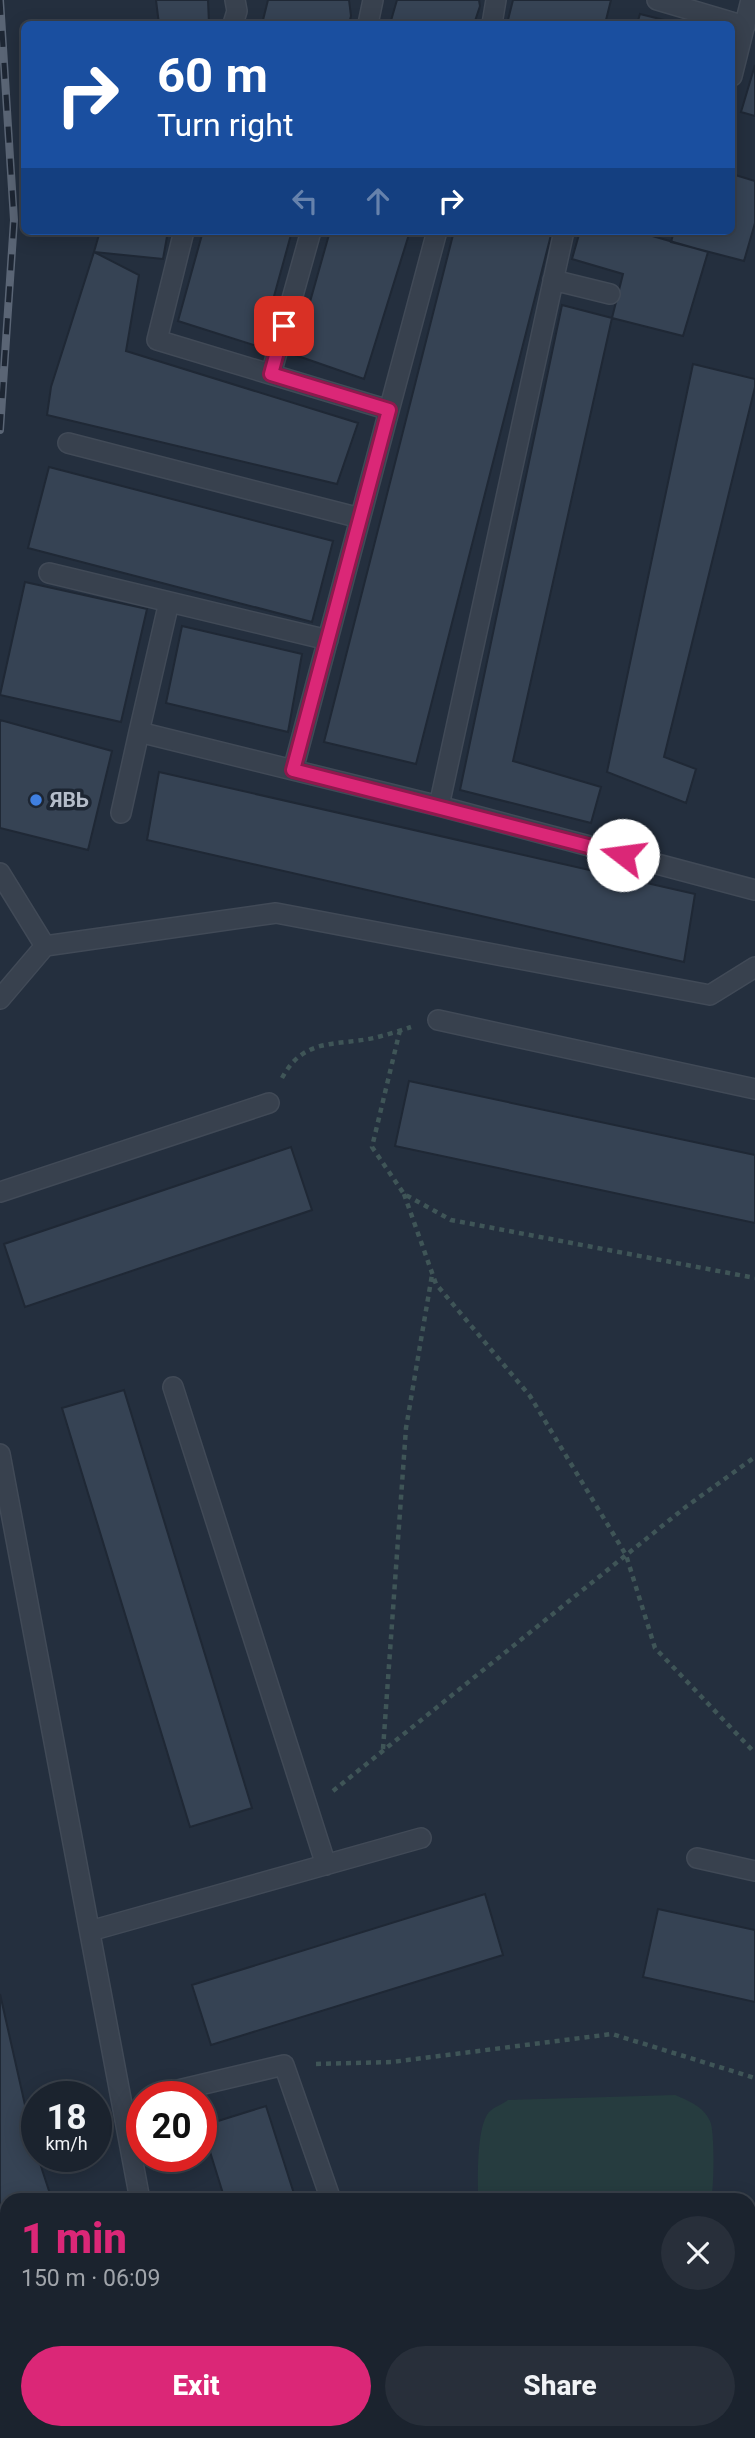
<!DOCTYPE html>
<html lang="en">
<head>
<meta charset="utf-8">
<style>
	body { margin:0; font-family:Roboto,sans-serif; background:#282f3a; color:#f1f3f6; height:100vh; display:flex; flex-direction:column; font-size:26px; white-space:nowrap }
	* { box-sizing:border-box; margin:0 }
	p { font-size:23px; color:#a0a4aa }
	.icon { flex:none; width:38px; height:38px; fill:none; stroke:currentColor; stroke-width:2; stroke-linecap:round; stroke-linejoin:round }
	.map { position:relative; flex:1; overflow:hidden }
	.sheet { position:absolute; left:0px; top:2193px; width:756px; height:247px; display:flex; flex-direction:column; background:#1b232e; border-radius:21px 21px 0 0; box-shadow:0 4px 18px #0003,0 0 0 2px #39404a }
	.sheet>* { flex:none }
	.top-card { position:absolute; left:21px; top:21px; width:714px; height:214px; border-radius:10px; box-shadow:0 4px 18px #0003,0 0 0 2px #39404a; background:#1a4fa0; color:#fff; overflow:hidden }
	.speed { position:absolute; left:21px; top:2081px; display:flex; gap:14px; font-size:35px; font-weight:700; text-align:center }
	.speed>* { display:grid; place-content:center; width:91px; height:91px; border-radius:50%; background:#1b232e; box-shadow:0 4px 18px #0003,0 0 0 2px #39404a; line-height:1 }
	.speed small { font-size:18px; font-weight:400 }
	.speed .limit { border:10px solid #d22; background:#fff; color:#111 }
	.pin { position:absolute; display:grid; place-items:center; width:60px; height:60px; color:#fff; margin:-30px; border-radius:14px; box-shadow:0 4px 10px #0006 }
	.me { position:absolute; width:77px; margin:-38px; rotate:285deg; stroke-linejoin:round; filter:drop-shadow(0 0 5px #0008) }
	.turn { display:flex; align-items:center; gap:24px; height:147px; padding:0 21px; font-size:32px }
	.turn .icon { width:91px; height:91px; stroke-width:2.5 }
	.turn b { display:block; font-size:49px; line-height:60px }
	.lanes { display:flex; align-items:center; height:66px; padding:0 21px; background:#0003; justify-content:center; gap:35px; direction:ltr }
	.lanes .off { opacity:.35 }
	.round { display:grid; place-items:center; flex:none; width:74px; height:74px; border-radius:37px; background:#282f3a }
	.overview { display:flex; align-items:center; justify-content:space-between; height:119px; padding:0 21px }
	h1 { font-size:42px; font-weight:800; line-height:52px; color:#db2777 }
	.primary-button { display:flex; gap:14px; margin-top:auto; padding:14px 21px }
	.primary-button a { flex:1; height:80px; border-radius:42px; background:#db2777; color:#fff; font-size:28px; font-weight:800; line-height:80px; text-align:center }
	.primary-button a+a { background:#282f3a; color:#f1f3f6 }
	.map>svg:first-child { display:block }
	.green { fill:#263c3f }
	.building { fill:#364354; stroke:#1f2835; stroke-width:2 }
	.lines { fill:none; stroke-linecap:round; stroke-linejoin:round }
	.service-casing { stroke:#414a57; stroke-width:22 }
	.path { stroke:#3f5557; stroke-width:4.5; stroke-dasharray:5 5; stroke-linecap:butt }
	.service { stroke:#38414e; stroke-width:19 }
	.rail-casing { stroke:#5a6575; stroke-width:8 }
	.rail { stroke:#1d2633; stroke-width:5; stroke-dasharray:16; stroke-linecap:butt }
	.route-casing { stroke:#8e194d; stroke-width:18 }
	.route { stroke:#db2777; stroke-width:12 }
	.shop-dot { fill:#3f7fe0; stroke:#1d2633; stroke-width:2.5 }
	.labels { text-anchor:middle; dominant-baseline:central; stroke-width:7; stroke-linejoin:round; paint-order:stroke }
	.poi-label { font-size:21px; font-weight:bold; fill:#b4bcc9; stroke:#1d2633; text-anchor:start }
</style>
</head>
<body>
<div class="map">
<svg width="755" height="2438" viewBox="0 0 755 2438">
	<rect width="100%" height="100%" fill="#242f3e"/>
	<path class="green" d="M675 2095C689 2101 703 2106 710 2121 715 2131 714 2188 711 2200H478C478 2179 476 2128 489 2112 494 2107 503 2104 508 2100Z"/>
	<path class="building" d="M156 0H208L209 24H159Z
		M268 0H349L351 16 349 24H262Z
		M397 0H479L480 6 474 24H390Z
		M513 0H611L605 24H507Z
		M640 14 680 24H637Z
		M755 65V116L741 112Z
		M732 174 755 181V223L744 261 671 242 674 231H732Z
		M100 231H168L163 259 94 252Z
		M203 231H292L260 347 178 321Z
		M330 231H410L364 379 295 355Z
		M454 231H552L416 764 324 742Z
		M580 231H635L708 252 683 336 612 318 623 274 572 259Z
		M94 252 139 275 126 351 358 423 337 484 47 415 51 387Z
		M562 305 612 318 513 761 601 787 591 823 460 790Z
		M693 364 755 379V387L664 757 696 769 686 803 607 772Z
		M49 467 333 541 312 622 28 548Z
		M25 582 147 609 121 722 0 695Z
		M182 626 302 654 288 732 166 703Z
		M0 720 112 751 88 850 0 828Z
		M159 772 695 894 684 962 147 840Z
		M409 1081 755 1155V1223L395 1146Z
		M291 1147 312 1210 25 1307 4 1244Z
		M124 1390 252 1808 190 1827 62 1408Z
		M485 1894 503 1955 211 2045 192 1985Z
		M658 1909 755 1930V2002L643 1977Z
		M0 1994 34 2145 52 2200H7V2313L0 2315V2262L4 2261 0 2242Z
		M266 2106 296 2200H225L202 2126Z
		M0 2367 1 2371 7 2369V2432H125L127 2438H0Z
		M298 2432H370L371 2438H300Z"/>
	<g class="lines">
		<g class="service-casing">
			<path id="service" d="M657 0 745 26
				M233 24 237 11 235 0
				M368 24 373 0
				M492 24 496 0
				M732 76 751 0
				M184 231 157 340 389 410
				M553 280 610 294
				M271 374 311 231
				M68 443 360 518
				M49 573 328 640
				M139 732 169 602
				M293 770 437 231
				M439 806 564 231
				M121 813 139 732 439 806 755 890
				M0 873 45 946
				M0 999 45 946 276 913 710 995 755 967
				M438 1020 755 1089
				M0 1192 269 1103
				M173 1387 326 1865
				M0 1454 140 2200
				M697 1858 755 1871
				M90 1931 421 1838
				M153 2096 284 2065 331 2200
				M184 2432 185 2438
				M413 2432 415 2438"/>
		</g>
		<path class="path" d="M400 1030 372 1147 404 1194 451 1220 755 1278
			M282 1078C304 1037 336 1046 374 1038 386 1035 399 1031 411 1027
			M404 1194 436 1284 530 1396 626 1555 655 1648 755 1753
			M383 1749 406 1428 432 1275
			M333 1791 687 1506 755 1457
			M316 2064 392 2062 612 2034 755 2078"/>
		<use href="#service" class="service"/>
		<g class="rail-casing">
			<path id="rail" d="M0 430 14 220 0 0"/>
		</g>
		<use href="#rail" class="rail"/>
	</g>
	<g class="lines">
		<g class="route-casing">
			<path id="route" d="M284 326 271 374 389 410 293 770 623 855"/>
		</g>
		<use href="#route" class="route"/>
	</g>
	<circle class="shop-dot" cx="36" cy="800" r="7"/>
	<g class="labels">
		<g class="poi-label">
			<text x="50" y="800">ЯВЬ</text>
		</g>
	</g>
</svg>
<div class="speed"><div>18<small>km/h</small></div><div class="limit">20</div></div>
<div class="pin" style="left:284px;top:326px;background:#d93025"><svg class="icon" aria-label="arrive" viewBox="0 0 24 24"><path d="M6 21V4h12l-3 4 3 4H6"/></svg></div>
<svg class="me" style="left:623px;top:855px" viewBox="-20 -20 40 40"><circle r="19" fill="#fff"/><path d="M0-13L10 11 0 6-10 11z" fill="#db2777"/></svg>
<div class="top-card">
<div class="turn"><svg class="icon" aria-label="right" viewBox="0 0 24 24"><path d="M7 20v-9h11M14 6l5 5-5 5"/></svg><div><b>60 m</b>Turn right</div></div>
<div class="lanes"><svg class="icon off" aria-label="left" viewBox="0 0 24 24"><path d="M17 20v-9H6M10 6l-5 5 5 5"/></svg><svg class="icon off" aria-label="ahead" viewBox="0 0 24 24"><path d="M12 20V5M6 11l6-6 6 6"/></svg><svg class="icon" aria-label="right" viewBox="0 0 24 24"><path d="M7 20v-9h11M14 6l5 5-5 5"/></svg></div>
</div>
<section class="sheet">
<div class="overview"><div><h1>1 min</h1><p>150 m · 06:09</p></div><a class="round"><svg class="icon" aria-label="close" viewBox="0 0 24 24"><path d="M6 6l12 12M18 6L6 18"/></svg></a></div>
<div class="primary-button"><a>Exit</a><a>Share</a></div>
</section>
</div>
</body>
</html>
